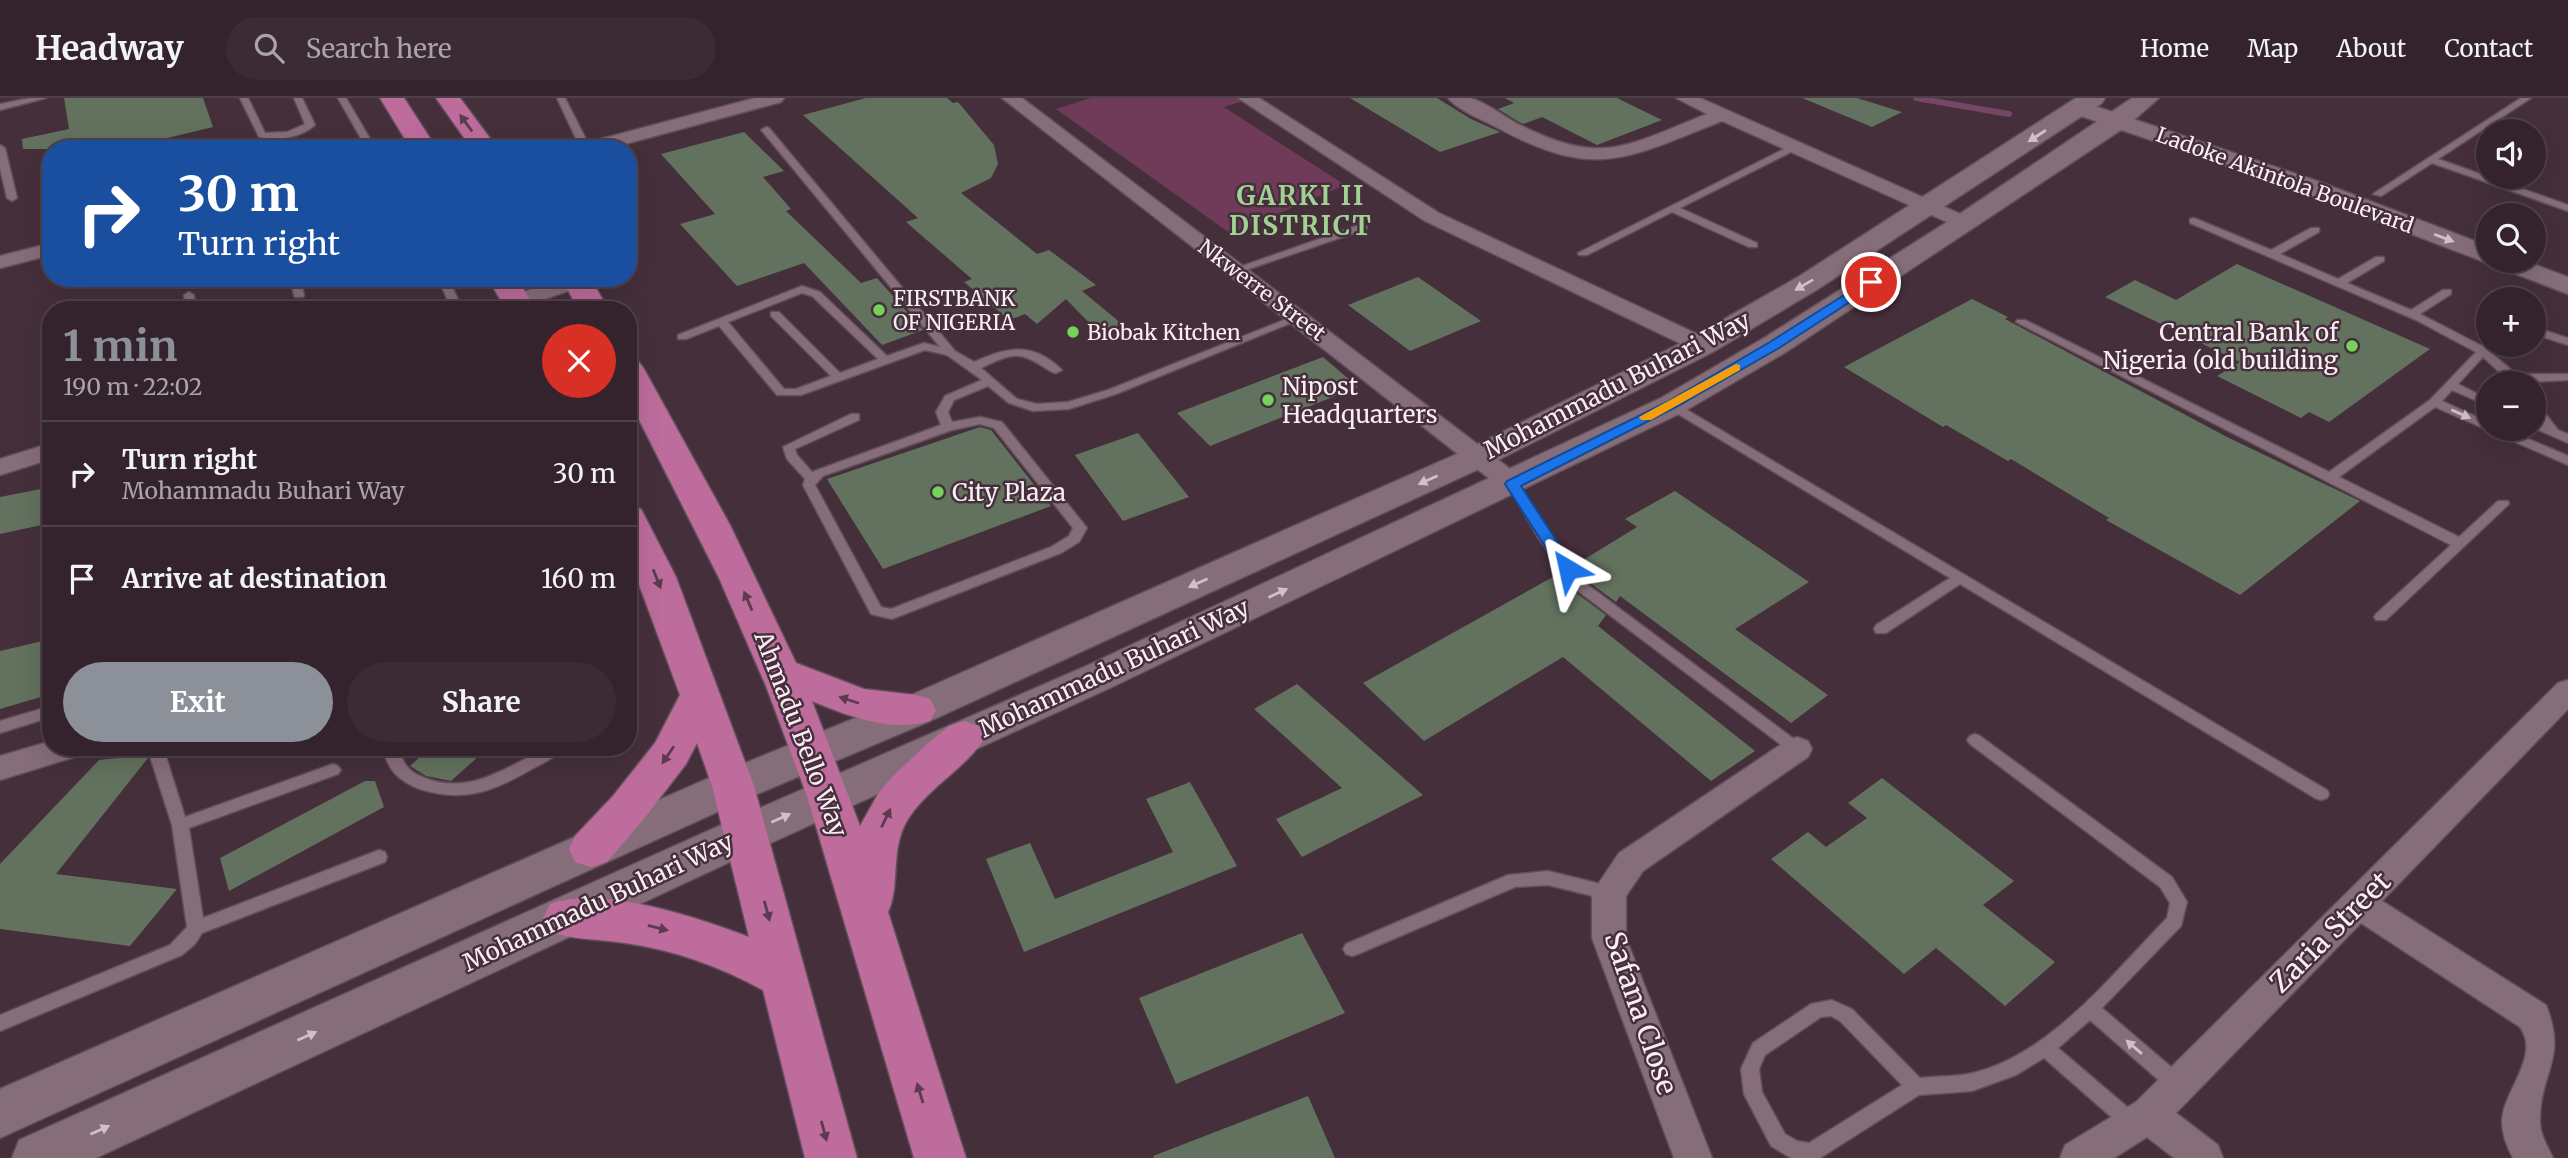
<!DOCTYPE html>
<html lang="en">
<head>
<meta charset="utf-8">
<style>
	body { margin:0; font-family:Merriweather,serif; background:#3c2b34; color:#f1f3f6; height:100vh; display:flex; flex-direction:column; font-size:26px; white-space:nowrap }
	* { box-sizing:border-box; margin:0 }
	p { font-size:23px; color:#a9a4a9 }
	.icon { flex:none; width:38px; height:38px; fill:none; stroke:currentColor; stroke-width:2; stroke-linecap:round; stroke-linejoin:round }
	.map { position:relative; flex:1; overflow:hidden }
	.side { position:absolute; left:42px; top:203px; width:595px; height:455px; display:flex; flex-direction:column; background:#34232c; border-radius:28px; box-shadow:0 7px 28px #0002,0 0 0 2px #4e4048 }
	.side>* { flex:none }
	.hud { position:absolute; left:42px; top:42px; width:595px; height:147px; border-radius:28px; box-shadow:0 7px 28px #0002,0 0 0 2px #4e4048; background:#1a4fa0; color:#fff; overflow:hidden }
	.buttons { position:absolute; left:2476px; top:21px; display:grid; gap:14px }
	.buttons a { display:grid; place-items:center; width:70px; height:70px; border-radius:50%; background:#34232c; box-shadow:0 7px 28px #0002,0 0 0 2px #4e4048; font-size:35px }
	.pin { position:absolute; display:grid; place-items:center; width:60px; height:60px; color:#fff; margin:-30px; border:4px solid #fff; border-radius:50%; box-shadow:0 2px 7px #0007 }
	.me { position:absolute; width:77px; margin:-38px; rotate:324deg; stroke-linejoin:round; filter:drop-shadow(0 0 5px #0008) }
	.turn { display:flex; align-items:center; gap:24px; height:147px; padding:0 21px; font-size:32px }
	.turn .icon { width:91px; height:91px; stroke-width:2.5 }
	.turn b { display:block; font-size:49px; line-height:60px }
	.round { display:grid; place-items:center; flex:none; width:74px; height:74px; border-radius:37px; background:#3c2b34 }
	.summary { display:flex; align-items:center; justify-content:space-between; height:119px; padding:0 21px }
	h1 { font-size:42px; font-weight:700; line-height:52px; color:#8c9099 }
	.cta { display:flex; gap:14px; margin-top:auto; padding:14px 21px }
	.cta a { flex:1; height:80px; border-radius:42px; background:#8c9099; color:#fff; font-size:28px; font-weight:700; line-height:80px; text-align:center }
	.cta a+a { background:#3c2b34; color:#f1f3f6 }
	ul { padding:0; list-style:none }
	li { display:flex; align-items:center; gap:21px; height:105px; padding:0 21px; border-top:2px solid #4e4048 }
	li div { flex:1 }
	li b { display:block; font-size:26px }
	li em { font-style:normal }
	header { display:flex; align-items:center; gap:42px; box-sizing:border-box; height:98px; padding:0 35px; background:#34232c; border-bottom:2px solid #4e4048 }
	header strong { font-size:33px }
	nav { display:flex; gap:38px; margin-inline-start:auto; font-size:24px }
	.search { width:490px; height:63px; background:#3c2b34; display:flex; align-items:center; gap:18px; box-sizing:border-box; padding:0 24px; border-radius:38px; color:#a9a4a9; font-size:26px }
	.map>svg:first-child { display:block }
	.green { fill:#703a59 }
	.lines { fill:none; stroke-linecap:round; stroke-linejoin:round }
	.stream { stroke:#754765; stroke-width:6 }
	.building { fill:#62725e }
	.service-casing { stroke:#604f59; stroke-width:3 }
	.minor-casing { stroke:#604f59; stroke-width:3 }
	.tertiary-casing { stroke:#604f59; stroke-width:3 }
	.secondary-casing { stroke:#604f59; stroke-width:3 }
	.primary-casing { stroke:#604f59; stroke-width:3 }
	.service { fill:#866d7a; fill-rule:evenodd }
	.minor { fill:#866d7a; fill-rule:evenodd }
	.tertiary { fill:#866d7a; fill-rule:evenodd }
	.secondary { fill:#866d7a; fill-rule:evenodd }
	.primary { fill:#bd6c9c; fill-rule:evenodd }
	.oneway { fill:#5d3b4e }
	.oneway2 { fill:#d2c0c9 }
	.route { fill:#1a73e8; stroke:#114b97; stroke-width:2 }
	.slow { fill:#f59e0b }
	.poi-dot { fill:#77d25a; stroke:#452f3b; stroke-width:2.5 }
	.labels { text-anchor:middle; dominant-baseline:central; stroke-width:5; stroke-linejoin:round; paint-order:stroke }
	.far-street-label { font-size:21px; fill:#fbedf4; stroke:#452f3b }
	.far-poi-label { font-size:21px; fill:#fbedf4; stroke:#452f3b; text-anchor:start }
	.poi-label { font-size:24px; fill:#fbedf4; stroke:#452f3b; text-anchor:start }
	.street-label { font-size:24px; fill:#fbedf4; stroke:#452f3b }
	.far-district-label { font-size:26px; font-weight:bold; letter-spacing:2px; fill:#a1d293; stroke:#452f3b }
	.near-street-label { font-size:28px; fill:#fbedf4; stroke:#452f3b }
</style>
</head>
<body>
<header>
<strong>Headway</strong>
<div class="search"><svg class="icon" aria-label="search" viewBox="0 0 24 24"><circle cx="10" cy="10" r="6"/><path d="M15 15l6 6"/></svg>Search here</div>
<nav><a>Home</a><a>Map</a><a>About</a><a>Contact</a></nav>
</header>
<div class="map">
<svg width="2568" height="1060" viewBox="0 0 2568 1060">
	<rect width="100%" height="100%" fill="#452f3b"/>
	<path class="green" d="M1091 0H1253L1224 9 1345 87 1231 136 1056 11Z"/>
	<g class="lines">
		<path class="stream" d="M1916 0 2009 16"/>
	</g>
	<path class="building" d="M64 0H203L213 29 122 51H23L22 41 69 31Z
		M866 0H947L953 5 958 4 994 47 998 66 991 80 961 95 1037 156 1049 152 1096 187 1082 193 1122 226 1099 235 1066 201 1037 226 1025 216 1009 222 964 184 972 181 906 124 918 120 803 17Z
		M1350 0H1437L1471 21 1500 34 1440 54Z
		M1505 0H1617L1662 22 1597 47 1542 19 1523 26 1519 24 1498 11 1514 5Z
		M1802 0H1857L1902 14 1872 29Z
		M744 34 784 73 763 79 791 111 786 113 861 185 877 180 923 232 882 247 804 165 737 188 680 126 715 116 661 56Z
		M2237 166 2430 251 2329 324 2309 314 2301 320 2217 278 2240 264 2105 199 2135 182 2176 202Z
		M1418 179 1481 223 1410 253 1348 207Z
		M1972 201 2008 219 2005 221 2227 339 2360 403 2240 497 2106 422 2109 420 2011 361 2008 363 1946 327 1943 329 1844 269Z
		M1323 259 1358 289 1210 348 1177 315Z
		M980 329 991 332 1051 408 883 471 827 381Z
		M1138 335 1189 399 1123 423 1075 357Z
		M51 389V425L0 436V399Z
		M1675 393 1809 484 1735 531 1828 597 1791 625 1620 498 1616 504 1586 482 1575 467 1637 429 1625 421Z
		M1560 475 1572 492 1606 517 1598 528 1755 653 1711 683 1563 559 1424 643 1363 585Z
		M51 541V596L0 611V553Z
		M1297 586 1423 697 1302 759 1276 721 1342 690 1254 611Z
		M431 649H489L451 683 426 678 410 668Z
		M147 657 148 660 56 776 177 791 130 848 0 831V766L99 662Z
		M1882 680 2014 783 1983 807 2055 864 2005 908 1936 850 1904 876 1771 761 1808 734 1826 749 1867 720 1848 705Z
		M365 683H375L384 709 229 793 220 760Z
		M1190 684 1237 768 1024 854 986 761 1030 745 1055 801 1173 754 1146 701Z
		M1302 835 1345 915 1176 986 1139 900Z
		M1308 998 1335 1060H1154L1153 1058Z"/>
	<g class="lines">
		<g class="service-casing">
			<path id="service" d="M30 0H46L0 12V6Z
				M240 0H248L265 35 287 34 305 26 294 0H302L315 27C300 40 278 43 259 39Z
				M338 0H346L376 51H367Z
				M557 0H565L591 51H581Z
				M2521 0H2531L2438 61 2568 107V113L2432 65 2381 98 2373 96Z
				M766 29 769 30 955 253 974 264C1008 249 1032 243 1062 272L1056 275 1052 274C1019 253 1016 253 981 270L1017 301 1037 306 1068 304 1108 292 1294 218 1298 217 1303 220 1116 296 1069 311 1033 313 1009 305 988 288 954 302 948 314 952 324 980 319 1002 324 1087 430 1079 444 1061 455 897 519 892 521 871 516 803 387 805 381 787 361 783 349 851 316H859V322L795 351 797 357 812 374 941 327 936 314 945 298 982 282 947 257 925 252 801 297H777L719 228 686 241H678V237L802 188 820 194 887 258 924 245 940 249 763 34 761 32ZM802 195 812 198 878 261 840 275 779 214H771V218L831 278 796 291H784L728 224ZM980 326 994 330 1073 430 1069 438 1051 449 891 511 881 509 815 387 823 378 952 332Z
				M1794 46 1799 49 1797 51 1680 110 1757 145V149H1749L1672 114 1587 157H1579L1578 155Z
				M0 47 5 50 17 100 12 103 7 100 0 70Z
				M2194 120 2271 152 2311 130H2319V134L2280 156 2338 181 2376 159H2384V163L2347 185 2411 212 2443 192H2451V196L2420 216 2482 248 2488 244V247H2494L2489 253 2516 276H2568V282L2511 285 2483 259 2458 286 2488 301V308L2452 292 2442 303 2488 324V331H2505L2568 358V367L2435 309 2339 379 2459 439 2498 403H2508L2509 406 2386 522H2376L2374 519 2376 516 2451 447 2016 224 2017 222H2025L2329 374 2430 302 2476 254 2416 222 2190 125V121Z
				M1362 126 1367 129 1366 131 1240 174H1232L1231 172Z
				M290 180H300L304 197 303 199H295L294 197Z
				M438 180H448L463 212H452Z
				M189 194 194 197 196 212H186L184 197Z
				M2534 229 2568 240V247L2534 236Z
				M1672 303 2327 692 2329 696 2327 700 2321 702 2315 700 1960 486 1886 535H1876L1874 531 1876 527 1950 480 1668 310 1666 307Z
				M2534 305 2538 306 2558 332 2568 336V345L2534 330V322L2539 324 2534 317Z
				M1513 382 1517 383 1549 436 1584 484 1802 647 1805 651 1802 655H1792L1574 490 1539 441 1507 386Z
				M51 608V619L0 635V623Z
				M1975 636 1980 638 2172 779 2187 804 2181 828 2102 910 2184 980 2186 986 2184 992 2177 995 2170 992 2090 922 2058 950 2139 1019 2141 1025 2139 1031 2132 1034 2125 1031 2044 960 2016 977 1972 993 1919 997 1820 1060H1791L1771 1048 1744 996 1741 971 1753 945 1811 906 1832 902 1852 911 1920 980C1937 978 1956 979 1973 975 2050 957 2114 874 2167 820L2170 805 2160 789 1970 646 1967 642 1970 638ZM1831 918 1840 923 1902 987 1809 1045 1797 1043 1785 1036 1762 994 1759 971 1765 957 1821 919Z
				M147 649H163L185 719 333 666 338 668 341 672 338 676 189 730 203 820 379 752 385 754 387 759 385 764 202 835 195 846 182 857 0 933V917L170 847 187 829 172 727Z
				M383 649H399C402 666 409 674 425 680 461 694 491 679 523 662 530 658 539 651 546 649 551 648 558 649 562 649 556 660 543 665 532 671 493 693 465 705 420 691 399 683 387 672 383 649Z
				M1548 773 1609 788 1615 790 1617 795 1615 800 1609 802 1548 787 1515 789 1358 856 1352 858 1346 856 1343 851 1346 846 1508 777Z"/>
		</g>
		<g class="minor-casing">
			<path id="minor" d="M755 0H784L781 4 607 51H576L578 47Z
				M1002 0H1022L1522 380 1526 386 1522 392 1513 394 1504 392Z
				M1238 0H1259L1439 115 1710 242 1713 247 1710 252H1694L1425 123Z
				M1448 0C1455 0 1464 0 1470 0 1486 4 1503 18 1518 26 1603 69 1625 48 1707 16L1676 0H1700L1972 121 1975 125 1972 129H1958L1722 23C1628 60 1596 83 1498 30 1483 22 1459 13 1448 0Z
				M51 145V157L0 170V158Z
				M565 180H587L589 183 585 187 514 212H481L484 207Z
				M51 345V361L0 377V361Z
				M2568 582V611L2382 803 2546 907C2568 962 2539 975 2540 1024 2540 1037 2548 1049 2553 1060H2513C2507 1049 2502 1036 2502 1023 2503 993 2541 958 2520 929L2361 825 2176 1015 2218 1047 2223 1060H2174L2147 1039 2114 1060H2060L2065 1047 2136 1004 2558 585Z
				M1797 639 1808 643 1812 651 1808 659 1643 773 1626 798V840L1712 1060H1674L1592 840V795L1619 755 1786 643Z
				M51 643V649H85L81 657 0 682V658Z"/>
		</g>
		<g class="tertiary-casing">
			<path id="tertiary" d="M2080 3 2317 83 2488 148V163H2525L2568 179V196L2299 93 2072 15 2069 10 2072 5Z"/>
		</g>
		<g class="secondary-casing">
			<path id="secondary" d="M2076 0H2105L2102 5 1818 191 1713 254 1490 366 930 623 748 700 0 1040V991L718 676 902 601 1466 352 1691 240 1798 179Z
				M2132 0H2159L2127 28 1786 254 1683 314 1112 589 762 749 96 1060H12L19 1042 730 723 1084 569 1661 300 1764 240 1955 119Z"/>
		</g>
		<g class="primary-casing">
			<path id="primary" d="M380 0H404L437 51H411Z
				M436 0H460L498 51H472Z
				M488 180H517L536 212H506Z
				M561 180H590L609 212H579Z
				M628 262 639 264 644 271 730 427 796 565 864 591 916 597 930 601 936 612 930 623C892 635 848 618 812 603L860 728 878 696 892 679 927 646 949 628 964 623 979 628 985 639C968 669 928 689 908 721 889 752 901 787 888 814L966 1060H914L807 698 766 588 719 480 628 300Z
				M628 407 641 411 676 479 754 688 857 1060H805L763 892C719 868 674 852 625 845 599 841 574 842 550 834L543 820 550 806C603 787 698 820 749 839L712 688 697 645 686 666 643 722 607 764 591 769 575 764 569 751 575 738 613 698 655 645 680 597 628 457Z"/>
		</g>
		<use href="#service" class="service"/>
		<use href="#minor" class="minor"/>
		<use href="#tertiary" class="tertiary"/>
		<use href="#secondary" class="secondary"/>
		<use href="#primary" class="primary"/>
	</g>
	<defs><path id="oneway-solid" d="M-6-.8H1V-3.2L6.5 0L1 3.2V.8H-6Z" transform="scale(1.75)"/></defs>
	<g class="oneway">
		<use href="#oneway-solid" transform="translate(466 25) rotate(-126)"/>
		<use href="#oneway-solid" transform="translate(657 481) rotate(68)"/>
		<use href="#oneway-solid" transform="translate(748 503) rotate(-113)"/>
		<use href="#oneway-solid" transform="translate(849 602) rotate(-162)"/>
		<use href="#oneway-solid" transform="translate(668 657) rotate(124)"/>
		<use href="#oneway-solid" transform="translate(886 720) rotate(-64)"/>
		<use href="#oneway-solid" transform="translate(767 813) rotate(75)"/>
		<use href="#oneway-solid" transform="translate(658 830) rotate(14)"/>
		<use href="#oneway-solid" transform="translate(920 995) rotate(-107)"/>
		<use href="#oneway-solid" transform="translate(824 1033) rotate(75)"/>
	</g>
	<g class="oneway2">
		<use href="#oneway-solid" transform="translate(2037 38) rotate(147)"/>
		<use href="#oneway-solid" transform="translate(2444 140) rotate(21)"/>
		<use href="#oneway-solid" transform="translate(1804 187) rotate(149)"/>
		<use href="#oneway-solid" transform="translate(2461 316) rotate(24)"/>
		<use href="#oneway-solid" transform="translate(1428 382) rotate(156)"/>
		<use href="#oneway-solid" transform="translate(1198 485) rotate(156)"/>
		<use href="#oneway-solid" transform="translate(1278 495) rotate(-25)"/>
		<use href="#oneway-solid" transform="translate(781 720) rotate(-24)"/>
		<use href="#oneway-solid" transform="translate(307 938) rotate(-24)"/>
		<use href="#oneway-solid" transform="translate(2134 949) rotate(-139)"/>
		<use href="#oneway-solid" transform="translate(100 1032) rotate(-24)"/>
	</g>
	<path class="route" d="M1871 180 1876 182V187L1779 250 1676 309 1521 388 1575 471 1568 476 1562 475 1505 386 1507 383 1667 304 1770 244Z"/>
	<path class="slow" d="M1736 266 1740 267V272L1651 322H1641L1639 319Z"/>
	<g class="poi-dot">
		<circle cx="879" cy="212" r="7"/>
		<circle cx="1073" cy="234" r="7"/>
		<circle cx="2352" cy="248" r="7"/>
		<circle cx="1268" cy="302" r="7"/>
		<circle cx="938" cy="394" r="7"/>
	</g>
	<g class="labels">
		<g class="far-street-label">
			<text transform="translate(2285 82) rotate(20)">Ladoke Akintola Boulevard</text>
			<text transform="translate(1262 192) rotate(37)">Nkwerre Street</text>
		</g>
		<g class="far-poi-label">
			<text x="893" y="200">FIRSTBANK<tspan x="893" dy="24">OF NIGERIA</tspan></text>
			<text x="1087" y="234">Biobak Kitchen</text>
		</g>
		<g class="poi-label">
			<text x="2338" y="234" text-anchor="end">Central Bank of<tspan x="2338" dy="28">Nigeria (old building</tspan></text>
			<text x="1282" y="288">Nipost<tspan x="1282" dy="28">Headquarters</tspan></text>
			<text x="952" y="394">City Plaza</text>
		</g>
		<g class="street-label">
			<text transform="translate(1617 287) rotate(-27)">Mohammadu Buhari Way</text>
			<text transform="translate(1114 570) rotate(-25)">Mohammadu Buhari Way</text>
			<text transform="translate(801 636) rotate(69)">Ahmadu Bello Way</text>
			<text transform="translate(598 804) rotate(-25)">Mohammadu Buhari Way</text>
		</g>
		<g class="far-district-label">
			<text x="1301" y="97">GARKI II<tspan x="1301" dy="30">DISTRICT</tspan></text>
		</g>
		<g class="near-street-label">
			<text transform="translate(2330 834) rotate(-45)">Zaria Street</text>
			<text transform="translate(1641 915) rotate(71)">Safana Close</text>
		</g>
	</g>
</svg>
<div class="buttons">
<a><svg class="icon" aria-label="sound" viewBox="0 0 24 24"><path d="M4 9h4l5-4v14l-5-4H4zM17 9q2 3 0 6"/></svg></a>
<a><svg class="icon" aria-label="search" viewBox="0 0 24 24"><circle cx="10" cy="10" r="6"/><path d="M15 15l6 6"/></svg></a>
<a>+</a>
<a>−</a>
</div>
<div class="pin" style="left:1871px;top:184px;background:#d93025"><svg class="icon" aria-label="arrive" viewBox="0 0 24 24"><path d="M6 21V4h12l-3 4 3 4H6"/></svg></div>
<svg class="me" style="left:1568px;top:471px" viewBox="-20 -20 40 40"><path d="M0-17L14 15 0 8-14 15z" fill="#1a73e8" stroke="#fff" stroke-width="4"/></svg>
<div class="hud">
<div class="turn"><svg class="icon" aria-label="right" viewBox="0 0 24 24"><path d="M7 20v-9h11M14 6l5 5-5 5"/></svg><div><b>30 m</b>Turn right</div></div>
</div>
<section class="side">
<div class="summary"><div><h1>1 min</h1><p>190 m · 22:02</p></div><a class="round" style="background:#d93025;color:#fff"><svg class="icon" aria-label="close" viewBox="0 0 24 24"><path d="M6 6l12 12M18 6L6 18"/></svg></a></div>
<ul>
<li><svg class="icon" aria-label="right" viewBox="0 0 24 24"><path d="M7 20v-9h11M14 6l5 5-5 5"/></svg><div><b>Turn right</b><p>Mohammadu Buhari Way</p></div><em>30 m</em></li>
<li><svg class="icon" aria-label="arrive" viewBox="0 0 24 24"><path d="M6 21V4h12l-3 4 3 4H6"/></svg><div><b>Arrive at destination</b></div><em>160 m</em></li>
</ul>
<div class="cta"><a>Exit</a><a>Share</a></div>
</section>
</div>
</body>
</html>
